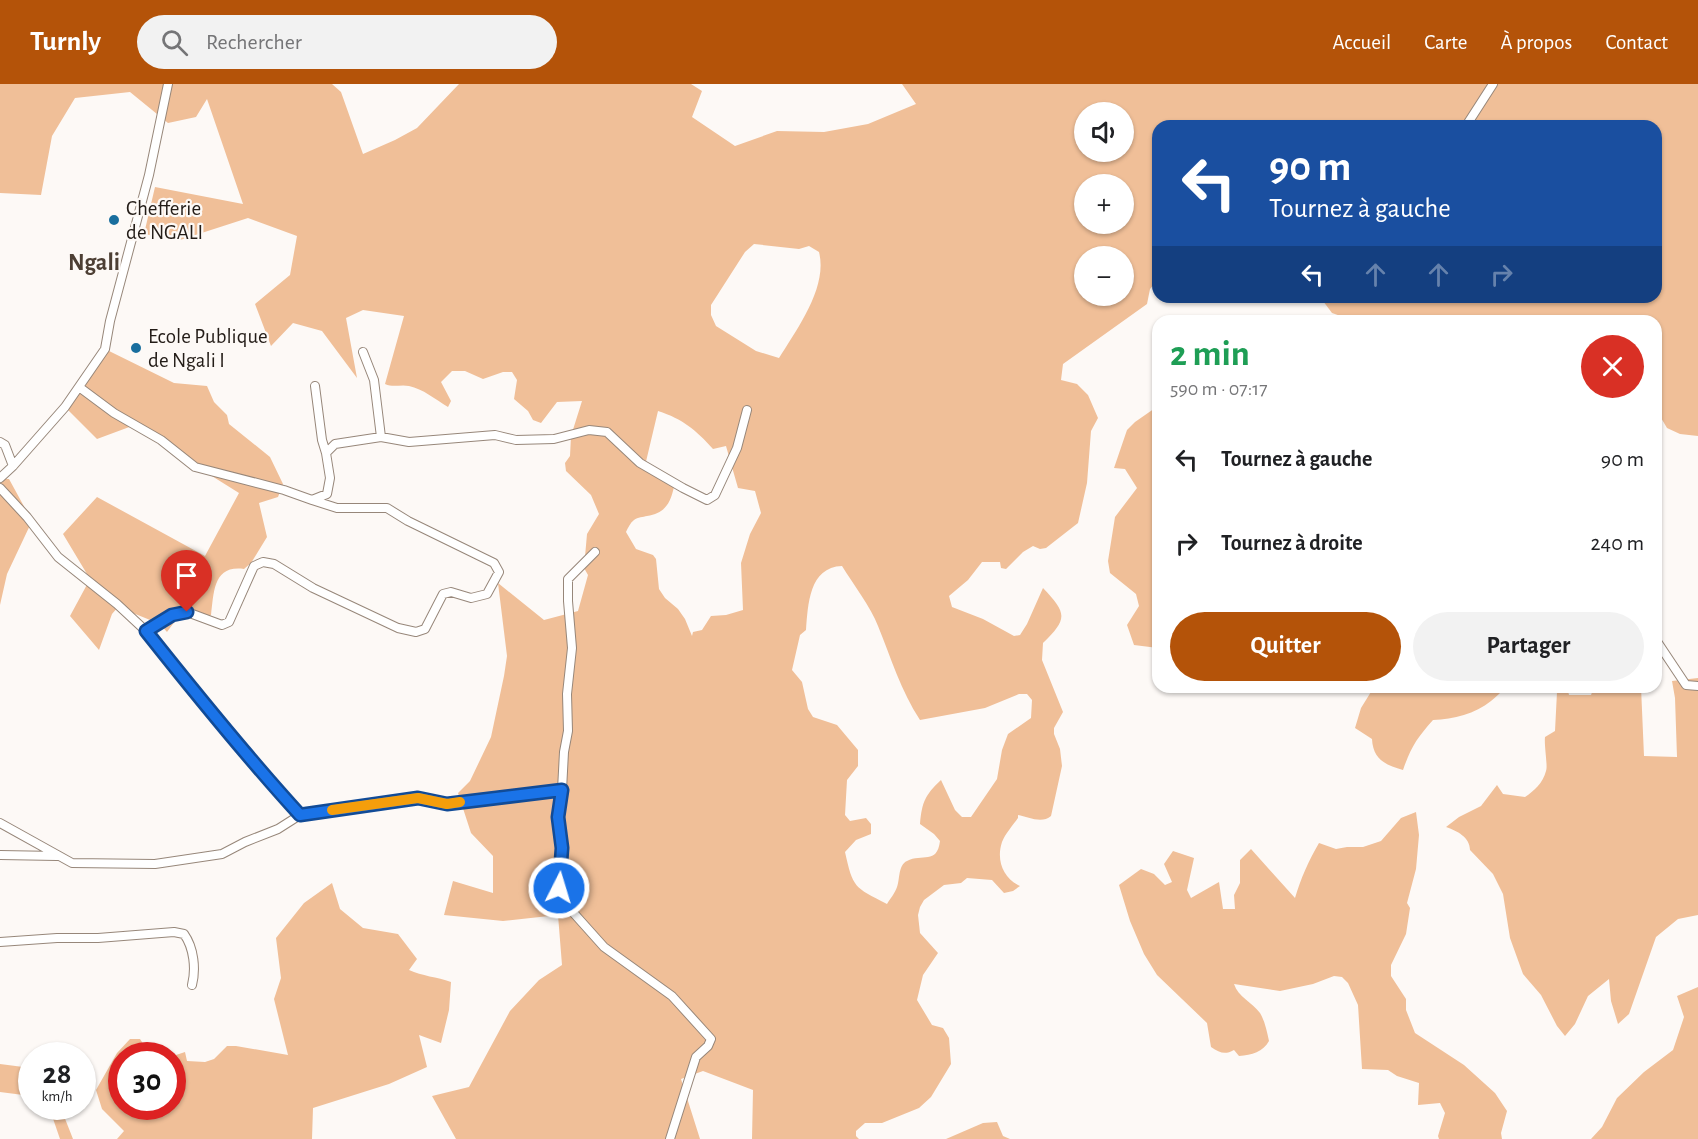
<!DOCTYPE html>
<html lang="fr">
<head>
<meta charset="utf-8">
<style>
	body { margin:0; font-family:"Alegreya Sans",sans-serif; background:#f2f2f2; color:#202124; height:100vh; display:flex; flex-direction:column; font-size:22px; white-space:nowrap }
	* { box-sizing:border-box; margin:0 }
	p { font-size:20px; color:#757577 }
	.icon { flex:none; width:33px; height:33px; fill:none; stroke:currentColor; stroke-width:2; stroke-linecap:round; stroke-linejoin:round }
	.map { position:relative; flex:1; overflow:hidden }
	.panel { position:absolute; left:1152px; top:231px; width:510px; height:378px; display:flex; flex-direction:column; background:#fff; border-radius:18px; box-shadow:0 2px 4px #0004 }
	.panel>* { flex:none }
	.top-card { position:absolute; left:1152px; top:36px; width:510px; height:183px; border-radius:18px; box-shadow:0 2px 4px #0004; background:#1a4fa0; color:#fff; overflow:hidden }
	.tools { position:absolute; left:1074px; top:18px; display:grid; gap:12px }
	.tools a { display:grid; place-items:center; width:60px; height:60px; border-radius:50%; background:#fff; box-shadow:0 2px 4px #0004; font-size:30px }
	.speed { position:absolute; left:18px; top:958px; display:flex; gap:12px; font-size:30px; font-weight:700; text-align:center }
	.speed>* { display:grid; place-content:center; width:78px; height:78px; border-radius:50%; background:#fff; box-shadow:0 2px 4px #0004; line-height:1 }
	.speed small { font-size:15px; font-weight:400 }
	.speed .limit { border:9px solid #d22; background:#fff; color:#111 }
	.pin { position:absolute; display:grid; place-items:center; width:51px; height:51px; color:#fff; margin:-62px -26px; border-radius:50% 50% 50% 0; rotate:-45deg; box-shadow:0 0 6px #0007 }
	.pin .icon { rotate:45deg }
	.me { position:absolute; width:66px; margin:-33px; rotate:5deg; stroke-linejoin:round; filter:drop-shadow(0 0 4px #0008) }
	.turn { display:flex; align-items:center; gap:21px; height:126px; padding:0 18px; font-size:27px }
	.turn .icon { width:78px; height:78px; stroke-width:2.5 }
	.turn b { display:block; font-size:42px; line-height:51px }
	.lanes { display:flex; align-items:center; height:57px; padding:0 18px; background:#0003; justify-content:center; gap:30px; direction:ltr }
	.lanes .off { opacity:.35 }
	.round { display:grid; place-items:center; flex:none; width:63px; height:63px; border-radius:32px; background:#f2f2f2 }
	.head { display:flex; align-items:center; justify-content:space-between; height:102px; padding:0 18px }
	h1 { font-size:36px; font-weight:600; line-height:45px; color:#1e9e55 }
	.button { display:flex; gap:12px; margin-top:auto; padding:12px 18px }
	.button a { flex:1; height:69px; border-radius:36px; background:#b45309; color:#fff; font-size:24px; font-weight:600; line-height:69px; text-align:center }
	.button a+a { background:#f2f2f2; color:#202124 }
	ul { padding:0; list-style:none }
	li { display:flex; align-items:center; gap:18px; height:84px; padding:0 18px }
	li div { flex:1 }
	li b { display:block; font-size:22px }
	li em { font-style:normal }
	header { display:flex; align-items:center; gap:36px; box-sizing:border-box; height:84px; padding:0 30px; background:#b45309; color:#fff }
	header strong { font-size:28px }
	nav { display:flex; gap:33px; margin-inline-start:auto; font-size:21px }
	.search { width:420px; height:54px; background:#f2f2f2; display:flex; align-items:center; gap:15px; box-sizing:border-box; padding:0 21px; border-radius:33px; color:#757577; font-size:22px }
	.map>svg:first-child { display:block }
	.green { fill:#f0bf98; fill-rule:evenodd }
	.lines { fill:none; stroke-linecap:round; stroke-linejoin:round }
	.minor-casing { stroke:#97877a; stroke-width:10 }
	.minor { stroke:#fff; stroke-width:8 }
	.route-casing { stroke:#114b97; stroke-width:15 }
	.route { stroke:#1a73e8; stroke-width:10 }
	.slow { stroke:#f59e0b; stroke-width:10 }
	.poi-dot { fill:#196e9e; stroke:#fdf9f6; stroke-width:2 }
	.labels { text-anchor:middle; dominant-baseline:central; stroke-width:4.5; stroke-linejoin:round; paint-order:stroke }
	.poi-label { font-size:21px; fill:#231c17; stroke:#fdf9f6; text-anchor:start }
	.quarter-label { font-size:24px; font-weight:bold; fill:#4d3f34; stroke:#fdf9f6 }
</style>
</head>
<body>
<header>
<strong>Turnly</strong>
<div class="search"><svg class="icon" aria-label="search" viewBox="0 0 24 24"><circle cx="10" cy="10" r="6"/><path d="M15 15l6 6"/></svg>Rechercher</div>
<nav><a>Accueil</a><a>Carte</a><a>À propos</a><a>Contact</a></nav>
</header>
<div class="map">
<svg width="1698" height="1055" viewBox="0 0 1698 1055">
	<rect width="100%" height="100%" fill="#fdf9f6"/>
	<path class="green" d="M0 0H332L341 8 363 70 395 56 417 44 459 0H691L702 7 692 33 735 62 777 47 824 48 868 40 916 20 902 0H1698V352L1680 350 1667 344 1657 327 1656 237H1355L1332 229 1320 213H1656V42H1158V196L1150 205 1147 220 1063 280 1061 296 1077 300 1088 311 1098 334 1091 347 1087 399 1078 439 1046 464 1040 465 1033 462 1023 468 1006 485 1001 484 1000 478H982L968 496 949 512 952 523 983 535 1014 552 1020 551 1027 540 1043 504C1067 529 1068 535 1043 559L1042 576 1063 628 1054 644V650L1060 665 1062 682 1051 732C1042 740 1028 733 1018 731V734C1013 741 1005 750 1002 758 996 776 1003 794 1020 802L1013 807 1004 809 992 796 967 794 961 799 944 801 924 816 920 823 918 831 920 849 938 869 923 891 917 916 932 941 943 944 949 954 951 980 931 1013 919 1024 882 1039H865L856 1047V1052L859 1055H752L753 1006 703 987 681 995 700 1055H456L432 1012 469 1003 510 927 539 896 562 881 558 831 503 837 444 831 453 797 493 809V772L471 749 458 709 470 697 491 653 504 592 507 572 498 499 544 536 578 527 588 491 584 484 587 450 599 430 591 411 566 387 565 379 570 372 571 352 582 317 557 318 541 339 533 336 528 327 514 315 517 296 512 288H503L483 295 465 287H452L441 298 451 317 448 323C435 315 423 305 409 302 400 300 394 304 385 300L404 232 363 226 346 234 357 294 322 247 293 239 271 262 255 220 290 191 297 152 248 134 180 156 144 150 155 103 243 120 207 15 196 33 168 39 130 8 75 14 52 52 41 111 0 109ZM1084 28H1124V68H1084ZM1084 100H1124V140H1084ZM754 160 799 165 809 162 819 168C828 203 797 245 779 274L756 267 716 242 711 231V221L745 168ZM1084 172H1124V212H1084ZM658 327C683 335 696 346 713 365L726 362 738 404 755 407 761 429 750 450 741 479 743 526 726 531 711 532 702 546 693 548 692 552 685 535 678 525 665 514 659 505 656 475 653 471 636 465 626 448C628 444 630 439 634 436 638 433 643 433 647 432 665 429 670 420 674 403L644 386ZM842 482C853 500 871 523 878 542 891 574 901 607 920 636L985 624 1019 610H1027L1032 616 1031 634 1008 650 1002 666 997 695 971 733H962L955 726 941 696C925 711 922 718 920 740L934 750 940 757C937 781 922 769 907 777 898 781 900 795 897 803 895 809 890 815 887 820 854 803 853 804 845 768L856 756 871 750V740L866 734 850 737 845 731 847 696 858 682V666L837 641 813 633 808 625 802 598 792 586 800 551 806 546C808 521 809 483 842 482Z
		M105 265 174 299 207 302 214 318 227 331 229 340 270 373 283 400 278 413 259 419 267 453 251 479 244 485C213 481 214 508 211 531L203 535C181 529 180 530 167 548L160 540 118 523 112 530 99 566 70 532 90 495 63 450 97 413 205 472 239 409 132 342 97 355 65 323Z
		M1158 322V564L1134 561 1127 541 1139 522 1136 510 1110 489 1108 477 1115 433 1137 404 1125 385 1114 384 1127 346 1135 338Z
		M0 395H9L32 437 7 490 0 521Z
		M1698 594V831L1678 835 1656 853 1629 930 1618 940 1611 917 1609 895 1588 912 1575 940 1565 952 1557 942 1541 911 1523 890 1510 854 1503 810 1493 790 1470 766C1470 753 1457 747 1446 743L1459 733 1481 722 1497 701 1503 710 1525 713C1534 707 1543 699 1546 687 1548 682 1544 662 1545 653L1555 647 1557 608 1563 603H1567L1569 611H1591L1594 603H1641L1644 672 1677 673 1675 614 1672 597Z
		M1374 603H1510C1500 607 1499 611 1491 617 1475 630 1454 635 1433 636 1417 654 1411 663 1403 686 1385 681 1373 675 1372 655L1355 644 1361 624Z
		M1416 728 1419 751 1416 785 1407 819 1410 824 1406 850 1391 881V892L1406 915V926L1415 949 1464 981 1495 1009 1507 1027 1501 1049 1502 1055H1439L1438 1052 1445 1029 1440 1019 1418 1021 1419 999 1397 992 1388 986 1362 985 1358 921 1348 899 1342 893 1334 892 1313 900 1280 907 1234 900C1238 913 1252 918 1260 929 1265 937 1267 948 1269 957 1263 968 1252 971 1239 972L1234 966C1225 971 1220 969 1211 963L1207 939 1157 891 1144 870 1130 837 1119 801 1141 785 1154 790 1165 801 1172 798 1164 780 1173 767 1194 774 1187 806 1191 814 1219 798 1223 825H1235L1234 811 1240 799V776L1251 765 1295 814C1301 794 1308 778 1319 759L1336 765 1347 763H1363L1381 757 1401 734Z
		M332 799 340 825 363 844 398 850 417 875 409 886C422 892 437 893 451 898L449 926 441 959 419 951 427 983 389 1000 313 1024 312 1055H117L124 1047 102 1025 96 1006 117 969 130 955H140L151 972H122V1023H172L173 981 176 971 185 968 187 977 205 978 214 975 227 962H236L288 971 274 915 281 894 276 854 304 819Z
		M1698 903V1055H1591L1602 1043 1617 1014 1644 988 1673 966 1684 933 1677 912Z
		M0 980 31 984V1012L0 1008Z
		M49 1023H62V1027L73 1055H60Z
		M997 1038 1003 1052 1010 1055H946L983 1039Z"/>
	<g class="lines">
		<g class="minor-casing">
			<path id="minor" d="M1466 42 1493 0
				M363 268 374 296 381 353
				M315 302 322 356 326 369
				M79 303 114 329 161 356 195 383 284 406 312 416 327 410 330 394 326 369 335 360 381 353 409 358 495 351 516 356 554 355 589 346 607 348 640 379 683 404 707 416 715 411 737 364 747 326
				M0 358 5 361 13 382
				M0 394 13 382 65 323 105 265 110 237 149 91 168 0
				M0 404 27 433 58 473 117 520 146 547 201 617 261 688 300 731
				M595 468 568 495V517L572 564 567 610 568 647 564 668 562 706 558 733 562 764 559 804 570 825 604 863 672 912 711 955 708 962 696 973 670 1055
				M146 547 172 531 187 528 222 541 229 538 254 482 263 478 274 480 313 504 398 544 416 548 425 545 443 510 451 508 471 514 487 510 499 488 494 479 408 437 387 424H337L312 416
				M1656 556 1686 601 1698 602
				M0 739 72 779 155 780 222 770 245 758 278 745 300 731 418 714 447 720 562 706
				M0 771 57 772
				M0 858 57 854H98L174 848 184 850C194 864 196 885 192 901"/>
		</g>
		<use href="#minor" class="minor"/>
	</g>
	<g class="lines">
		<g class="route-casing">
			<path id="route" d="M187 528 172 531 146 547C196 610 246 672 300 731L418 714 447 720 562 706 558 733 562 764 559 804"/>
		</g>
		<use href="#route" class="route"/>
		<path class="slow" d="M332 726 418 714 447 720 460 718"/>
	</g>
	<g class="poi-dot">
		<circle cx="114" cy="136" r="6"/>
		<circle cx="136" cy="264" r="6"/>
	</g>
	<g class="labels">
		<g class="poi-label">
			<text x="126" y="124">Chefferie<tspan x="126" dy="24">de NGALI</tspan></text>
			<text x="148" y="252">Ecole Publique<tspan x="148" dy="24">de Ngali I</tspan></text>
		</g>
		<g class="quarter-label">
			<text x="94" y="179">Ngali</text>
		</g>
	</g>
</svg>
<div class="tools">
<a><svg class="icon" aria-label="sound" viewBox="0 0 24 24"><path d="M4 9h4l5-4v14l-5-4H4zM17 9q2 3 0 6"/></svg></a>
<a>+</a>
<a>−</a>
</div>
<div class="speed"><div>28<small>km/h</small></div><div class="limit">30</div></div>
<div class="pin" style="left:187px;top:528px;background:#d93025"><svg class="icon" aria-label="arrive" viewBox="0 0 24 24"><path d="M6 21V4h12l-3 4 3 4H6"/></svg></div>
<svg class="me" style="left:559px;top:804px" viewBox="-20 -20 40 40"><circle r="17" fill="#1a73e8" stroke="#fff" stroke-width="3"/><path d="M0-11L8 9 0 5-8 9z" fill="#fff"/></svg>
<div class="top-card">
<div class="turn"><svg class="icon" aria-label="left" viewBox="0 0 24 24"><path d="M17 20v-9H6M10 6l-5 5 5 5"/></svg><div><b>90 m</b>Tournez à gauche</div></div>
<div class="lanes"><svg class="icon" aria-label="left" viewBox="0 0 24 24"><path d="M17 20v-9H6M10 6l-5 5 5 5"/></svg><svg class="icon off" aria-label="ahead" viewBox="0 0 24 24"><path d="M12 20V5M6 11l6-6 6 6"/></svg><svg class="icon off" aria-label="ahead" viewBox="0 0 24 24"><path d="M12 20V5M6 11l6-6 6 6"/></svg><svg class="icon off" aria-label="right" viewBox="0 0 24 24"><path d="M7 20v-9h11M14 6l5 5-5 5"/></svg></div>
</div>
<section class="panel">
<div class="head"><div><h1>2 min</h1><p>590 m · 07:17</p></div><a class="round" style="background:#d93025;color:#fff"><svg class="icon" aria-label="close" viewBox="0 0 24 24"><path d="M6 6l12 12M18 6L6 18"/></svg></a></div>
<ul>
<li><svg class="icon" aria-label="left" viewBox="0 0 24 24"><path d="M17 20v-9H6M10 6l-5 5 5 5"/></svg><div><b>Tournez à gauche</b></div><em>90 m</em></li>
<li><svg class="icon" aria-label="right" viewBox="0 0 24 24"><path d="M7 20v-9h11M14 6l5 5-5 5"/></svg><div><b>Tournez à droite</b></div><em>240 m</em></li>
</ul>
<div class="button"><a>Quitter</a><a>Partager</a></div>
</section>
</div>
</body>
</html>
